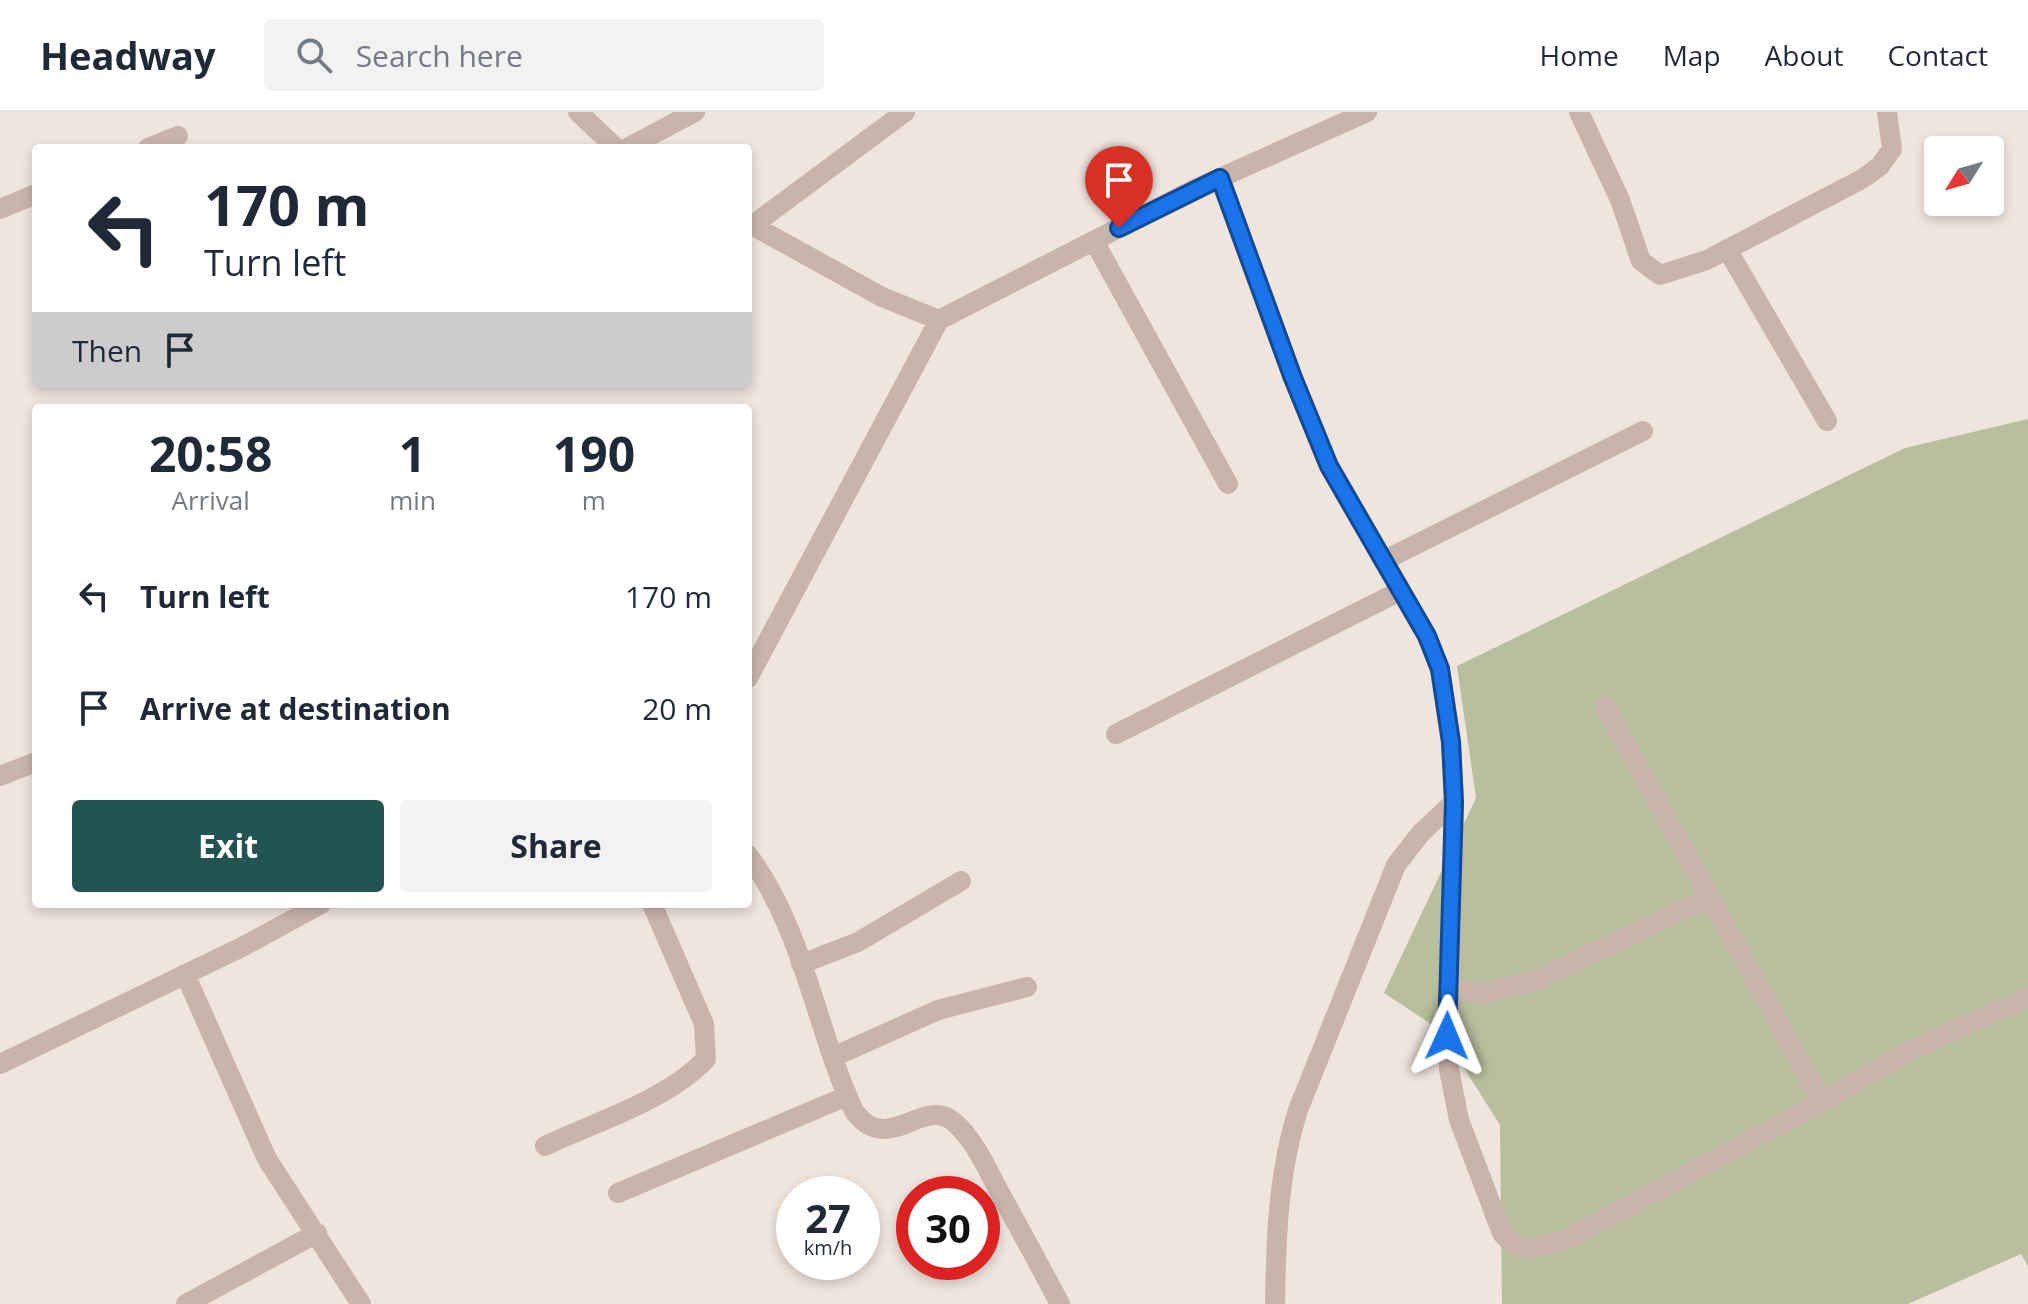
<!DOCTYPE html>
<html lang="en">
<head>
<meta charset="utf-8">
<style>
	body { margin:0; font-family:"Open Sans",sans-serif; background:#f2f2f3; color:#1f2937; height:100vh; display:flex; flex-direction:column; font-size:30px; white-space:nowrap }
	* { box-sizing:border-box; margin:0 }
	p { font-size:26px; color:#747a83 }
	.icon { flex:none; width:44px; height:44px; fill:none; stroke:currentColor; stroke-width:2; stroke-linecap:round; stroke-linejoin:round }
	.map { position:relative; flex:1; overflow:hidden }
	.side { position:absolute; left:32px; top:292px; width:720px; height:504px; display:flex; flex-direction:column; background:#fff; border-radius:8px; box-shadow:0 4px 12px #0003 }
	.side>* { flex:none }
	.top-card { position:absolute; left:32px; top:32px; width:720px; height:244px; border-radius:8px; box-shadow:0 4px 12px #0003; background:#fff; color:#1f2937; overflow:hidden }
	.needle { width:52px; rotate:233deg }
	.tools { position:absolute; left:1924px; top:24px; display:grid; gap:16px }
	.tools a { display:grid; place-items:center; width:80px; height:80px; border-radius:8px; background:#fff; box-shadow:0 4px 12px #0003; font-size:40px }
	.speed { position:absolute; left:776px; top:1064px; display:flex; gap:16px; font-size:40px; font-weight:700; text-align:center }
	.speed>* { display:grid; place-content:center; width:104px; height:104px; border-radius:50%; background:#fff; box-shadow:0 4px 12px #0003; line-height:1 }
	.speed small { font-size:20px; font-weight:400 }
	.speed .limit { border:12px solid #d22; background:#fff; color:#111 }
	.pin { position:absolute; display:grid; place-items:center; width:68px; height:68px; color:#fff; margin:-82px -34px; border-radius:50% 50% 50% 0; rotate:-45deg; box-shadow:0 0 8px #0007 }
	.pin .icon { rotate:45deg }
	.me { position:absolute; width:88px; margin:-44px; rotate:1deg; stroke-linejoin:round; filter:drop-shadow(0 0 6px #0008) }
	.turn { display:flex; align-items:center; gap:28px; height:168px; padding:0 40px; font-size:36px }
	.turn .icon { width:104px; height:104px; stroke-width:2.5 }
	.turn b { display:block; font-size:56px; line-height:68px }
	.then { display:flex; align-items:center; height:76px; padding:0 40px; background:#0003; gap:16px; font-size:30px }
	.eta { display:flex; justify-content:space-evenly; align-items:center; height:136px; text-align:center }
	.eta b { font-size:48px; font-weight:700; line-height:56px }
	.primary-button { display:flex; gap:16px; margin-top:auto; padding:16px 40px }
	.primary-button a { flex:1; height:92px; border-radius:8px; background:#225451; color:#fff; font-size:32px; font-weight:700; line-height:92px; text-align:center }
	.primary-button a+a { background:#f2f2f3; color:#1f2937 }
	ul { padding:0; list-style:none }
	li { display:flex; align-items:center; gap:24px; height:112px; padding:0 40px }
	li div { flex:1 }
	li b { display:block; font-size:30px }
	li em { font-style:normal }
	header { display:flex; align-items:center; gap:48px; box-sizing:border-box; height:112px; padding:0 40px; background:#fff; border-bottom:2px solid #e0e1e3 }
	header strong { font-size:38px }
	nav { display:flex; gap:44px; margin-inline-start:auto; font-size:28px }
	.search { width:560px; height:72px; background:#f2f2f3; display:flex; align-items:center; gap:20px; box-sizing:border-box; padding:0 28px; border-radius:8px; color:#747a83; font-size:30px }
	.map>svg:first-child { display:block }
	.green { fill:#b8bf9e }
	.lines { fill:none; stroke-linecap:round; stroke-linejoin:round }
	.street { stroke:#c8b4aa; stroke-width:20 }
	.route-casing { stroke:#114b97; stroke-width:20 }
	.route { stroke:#1a73e8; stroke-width:14 }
</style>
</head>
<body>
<header>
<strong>Headway</strong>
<div class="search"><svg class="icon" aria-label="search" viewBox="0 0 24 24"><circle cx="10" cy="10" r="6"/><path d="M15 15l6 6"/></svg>Search here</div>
<nav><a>Home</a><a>Map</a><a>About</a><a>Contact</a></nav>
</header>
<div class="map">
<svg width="2028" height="1192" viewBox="0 0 2028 1192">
	<rect width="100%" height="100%" fill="#f0e5dd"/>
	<path class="green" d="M2028 307V1154L2021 1142 1908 1192H1502L1500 1013 1440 918 1384 881 1476 686 1457 554 1905 336Z"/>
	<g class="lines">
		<path class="street" d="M578 0 616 36
			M1579 0 1620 88 1641 149 1660 163 1707 148 1862 67 1880 54 1892 37 1887 0
			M148 36 178 24
			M627 36 695 0
			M1220 66 1293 266 1329 354 1427 524 1440 557 1451 630 1454 690 1449 957 1459 1008 1502 1121C1520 1144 1542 1135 1567 1127L1822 990 1909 939 2028 885
			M0 97 36 82
			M748 111 882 185 939 208
			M753 113 905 0
			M1094 129 1228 372
			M1727 137 1827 309
			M1383 449 1643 319
			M748 566 939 208 1193 78 1367 0
			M1605 594 1822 990
			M1116 622 1400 479
			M0 664 36 650
			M748 743C804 818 815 915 854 999 888 1046 923 983 954 1010 975 1028 988 1059 1001 1083 1021 1119 1041 1156 1060 1192
			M801 852 858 830 961 769
			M185 862 267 1047 361 1192
			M1448 876 1481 882 1537 868 1710 785
			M833 945 938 898 1027 875
			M0 952 244 834 321 792
			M545 1034C597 1009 666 989 706 947L704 912 652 792
			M618 1081 847 984
			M186 1192 317 1121
			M1275 1192C1276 1126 1278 1061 1298 998L1396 753 1421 721 1454 690"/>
	</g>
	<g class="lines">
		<g class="route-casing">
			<path id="route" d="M1119 116 1220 66 1293 266 1329 354 1427 524 1440 557 1451 630 1454 690 1447 924"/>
		</g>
		<use href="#route" class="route"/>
	</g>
</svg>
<div class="tools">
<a><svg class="needle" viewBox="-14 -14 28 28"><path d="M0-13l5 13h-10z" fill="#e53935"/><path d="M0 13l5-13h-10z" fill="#747a83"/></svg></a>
</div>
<div class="speed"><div>27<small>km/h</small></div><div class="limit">30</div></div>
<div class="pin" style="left:1119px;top:116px;background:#d93025"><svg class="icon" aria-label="arrive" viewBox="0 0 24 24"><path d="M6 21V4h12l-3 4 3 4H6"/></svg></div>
<svg class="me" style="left:1447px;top:924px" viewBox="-20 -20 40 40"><path d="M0-17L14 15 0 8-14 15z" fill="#1a73e8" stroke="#fff" stroke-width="4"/></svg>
<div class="top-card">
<div class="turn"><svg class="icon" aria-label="left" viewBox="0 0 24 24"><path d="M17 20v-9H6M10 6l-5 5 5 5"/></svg><div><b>170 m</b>Turn left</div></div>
<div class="then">Then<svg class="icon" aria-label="arrive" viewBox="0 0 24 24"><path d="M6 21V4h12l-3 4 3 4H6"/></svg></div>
</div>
<section class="side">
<div class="eta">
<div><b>20:58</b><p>Arrival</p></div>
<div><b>1</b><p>min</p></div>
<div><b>190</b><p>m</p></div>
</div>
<ul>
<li><svg class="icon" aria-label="left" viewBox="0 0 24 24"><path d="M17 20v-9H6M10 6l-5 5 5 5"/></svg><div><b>Turn left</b></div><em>170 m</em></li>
<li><svg class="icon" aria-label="arrive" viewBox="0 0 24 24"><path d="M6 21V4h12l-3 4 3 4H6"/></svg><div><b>Arrive at destination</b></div><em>20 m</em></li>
</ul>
<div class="primary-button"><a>Exit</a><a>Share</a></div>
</section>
</div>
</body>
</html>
